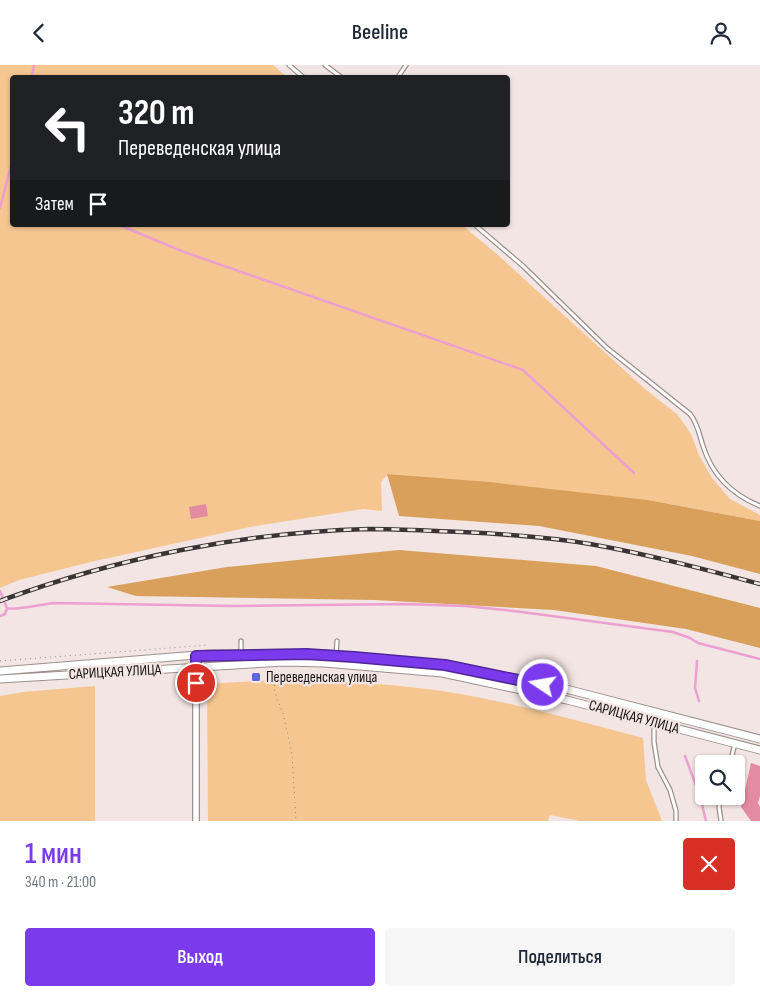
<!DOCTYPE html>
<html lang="ru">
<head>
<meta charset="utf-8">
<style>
	body { margin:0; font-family:"Sofia Sans Condensed",sans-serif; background:#f6f6f7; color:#1f2937; height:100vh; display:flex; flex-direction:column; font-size:19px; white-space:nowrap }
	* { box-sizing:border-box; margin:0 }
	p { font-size:16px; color:#747a83 }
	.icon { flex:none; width:28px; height:28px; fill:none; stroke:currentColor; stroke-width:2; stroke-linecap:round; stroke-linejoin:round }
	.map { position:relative; height:756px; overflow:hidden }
	.side { display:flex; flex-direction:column; background:#fff; flex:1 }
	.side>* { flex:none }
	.guide { position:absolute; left:10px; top:10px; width:500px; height:152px; border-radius:5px; box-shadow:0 1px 4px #0004; background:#202124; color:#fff; overflow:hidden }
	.controls { position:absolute; left:695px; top:690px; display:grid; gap:10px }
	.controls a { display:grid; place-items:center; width:50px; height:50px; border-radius:5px; background:#fff; box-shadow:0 1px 4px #0004; font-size:25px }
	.pin { position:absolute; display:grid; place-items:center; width:42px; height:42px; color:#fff; margin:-21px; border:2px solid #fff; border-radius:50%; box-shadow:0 1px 5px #0007 }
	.me { position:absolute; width:55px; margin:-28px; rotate:282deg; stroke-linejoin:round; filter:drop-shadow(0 0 4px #0008) }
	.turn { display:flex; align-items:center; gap:18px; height:105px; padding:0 25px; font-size:22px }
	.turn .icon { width:65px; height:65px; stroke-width:2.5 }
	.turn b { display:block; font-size:35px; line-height:42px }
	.then { display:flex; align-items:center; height:48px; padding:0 25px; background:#0003; gap:10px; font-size:19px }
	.round { display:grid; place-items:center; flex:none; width:52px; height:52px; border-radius:5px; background:#f6f6f7 }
	.summary { display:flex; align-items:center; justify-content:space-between; height:85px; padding:0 25px }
	h1 { font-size:30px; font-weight:600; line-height:38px; color:#7c3aed }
	.cta { display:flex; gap:10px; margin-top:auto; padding:10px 25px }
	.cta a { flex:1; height:58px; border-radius:5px; background:#7c3aed; color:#fff; font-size:20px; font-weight:600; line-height:58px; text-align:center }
	.cta a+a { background:#f6f6f7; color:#1f2937 }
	header { display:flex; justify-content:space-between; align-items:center; height:65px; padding:0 25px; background:#fff; font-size:22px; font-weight:600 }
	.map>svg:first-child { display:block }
	.green { fill:#f5c690 }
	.forest { fill:#d8a05b }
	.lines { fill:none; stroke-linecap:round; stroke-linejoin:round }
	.stream { stroke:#eca0d0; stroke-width:2.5 }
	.building { fill:#e28ba1 }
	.service-casing { stroke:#9c908e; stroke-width:5.5 }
	.minor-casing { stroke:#9c908e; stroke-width:8 }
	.tertiary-casing { stroke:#9c908e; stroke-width:9 }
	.path { stroke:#918886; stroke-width:1; stroke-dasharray:1 4; stroke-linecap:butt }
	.service { stroke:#fff; stroke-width:3 }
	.minor { stroke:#fff; stroke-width:5.5 }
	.tertiary { stroke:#fff; stroke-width:7 }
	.rail-casing { stroke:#3a3534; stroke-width:4.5 }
	.rail { stroke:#f2e5e3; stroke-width:2.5; stroke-dasharray:8; stroke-linecap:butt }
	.route-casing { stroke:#51269a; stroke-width:12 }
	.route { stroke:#7c3aed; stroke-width:9 }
	.poi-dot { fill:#5c68df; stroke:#f2e5e3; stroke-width:2 }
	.labels { text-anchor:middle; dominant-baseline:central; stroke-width:4.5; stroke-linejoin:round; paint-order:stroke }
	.street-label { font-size:15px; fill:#171312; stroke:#f2e5e3 }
	.poi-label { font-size:15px; fill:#171312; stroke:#f2e5e3; text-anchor:start }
</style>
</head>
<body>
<header><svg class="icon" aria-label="back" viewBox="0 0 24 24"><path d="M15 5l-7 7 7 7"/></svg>Beeline<svg class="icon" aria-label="person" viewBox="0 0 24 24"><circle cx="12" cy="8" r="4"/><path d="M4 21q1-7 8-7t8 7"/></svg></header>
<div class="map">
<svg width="760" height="756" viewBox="0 0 760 756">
	<rect width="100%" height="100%" fill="#f2e5e3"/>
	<path class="green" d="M0 0H273L287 12H12V160H462L499 191 645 324 678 350 691 369 699 390 712 413 730 434 760 450V456L648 435 388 409 381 417 382 446 363 444 250 462 95 496 19 515 0 523Z
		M273 615C319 616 364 617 410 622 489 630 566 653 643 673L646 715 662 756H580L550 750 548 756H208L207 619Z
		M95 621V756H0V631L23 627Z"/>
	<path class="forest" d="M387 409 489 417 648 435 760 456V509L692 491 539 461 399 451Z
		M399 485 596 501 760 543V583L686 564 554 545 375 535 136 531 107 522 227 502Z"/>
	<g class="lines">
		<path class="stream" d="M32 12 34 0
			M0 143 12 97
			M119 160 184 187 523 305 634 408
			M0 526 7 543C14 546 43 539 54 538L233 541 405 539 465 541 514 546 673 567 690 573 698 578 760 594
			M0 551 5 549 7 543
			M697 596 695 623 699 636
			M685 691 700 731 706 756"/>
	</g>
	<path class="building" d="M206 439 208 451 191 454 189 442Z
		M751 698 760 701V731L758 738 760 742V756H751L741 742Z"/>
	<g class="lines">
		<g class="service-casing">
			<path id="service" d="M289 0 303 12
				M325 0 341 12
				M398 12 406 0
				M475 160 523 201 607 283 690 349C698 359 699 369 703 381 712 410 733 430 760 441
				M241 576V588
				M336 590 337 576
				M654 659V677L658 702 670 725 676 746V756
				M730 699 735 678
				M721 756 719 742 721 731"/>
		</g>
		<g class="minor-casing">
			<path id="minor" d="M196 591V756"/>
		</g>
		<g class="tertiary-casing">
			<path id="tertiary" d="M0 606 209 589H325L445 600 570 625 760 674
				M0 614 284 597 324 598 442 608 567 635 760 685"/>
		</g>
		<path class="path" d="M0 596 208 580
			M276 610 274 624 277 634 283 648 292 689 296 756"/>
		<use href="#service" class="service"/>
		<use href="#minor" class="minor"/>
		<use href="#tertiary" class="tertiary"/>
		<g class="rail-casing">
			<path id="rail" d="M0 536C116 493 245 467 369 464 400 464 431 466 462 467 504 469 548 472 590 479 647 489 703 504 760 519"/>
		</g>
		<use href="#rail" class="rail"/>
	</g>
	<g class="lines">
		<g class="route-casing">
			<path id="route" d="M196 618V591L306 589 354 592 445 600 543 620"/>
		</g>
		<use href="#route" class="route"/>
	</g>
	<rect class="poi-dot" x="251" y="607" width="10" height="10" rx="2.5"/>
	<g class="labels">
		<g class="street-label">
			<text transform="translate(115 607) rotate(-3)">САРИЦКАЯ УЛИЦА</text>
			<text transform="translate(634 652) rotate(15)">САРИЦКАЯ УЛИЦА</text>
		</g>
		<g class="poi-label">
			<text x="266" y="612">Переведенская улица</text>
		</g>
	</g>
</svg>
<div class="controls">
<a><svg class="icon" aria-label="search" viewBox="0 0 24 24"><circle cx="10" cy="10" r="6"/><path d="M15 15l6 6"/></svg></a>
</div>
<div class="pin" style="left:196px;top:618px;background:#d93025"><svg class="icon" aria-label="arrive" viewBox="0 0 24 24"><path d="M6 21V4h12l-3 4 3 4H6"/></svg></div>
<svg class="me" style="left:543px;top:620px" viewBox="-20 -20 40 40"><circle r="17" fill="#7c3aed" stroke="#fff" stroke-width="3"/><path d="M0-11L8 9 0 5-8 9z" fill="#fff"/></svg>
<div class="guide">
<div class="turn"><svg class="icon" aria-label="left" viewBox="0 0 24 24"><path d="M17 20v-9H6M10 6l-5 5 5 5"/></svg><div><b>320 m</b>Переведенская улица</div></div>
<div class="then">Затем<svg class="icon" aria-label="arrive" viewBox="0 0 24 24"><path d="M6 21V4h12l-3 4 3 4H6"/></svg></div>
</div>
</div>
<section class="side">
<div class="summary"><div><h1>1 мин</h1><p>340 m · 21:00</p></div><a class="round" style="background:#d93025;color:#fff"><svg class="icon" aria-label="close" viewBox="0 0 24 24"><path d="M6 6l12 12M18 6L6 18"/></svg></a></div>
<div class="cta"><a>Выход</a><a>Поделиться</a></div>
</section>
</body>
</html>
